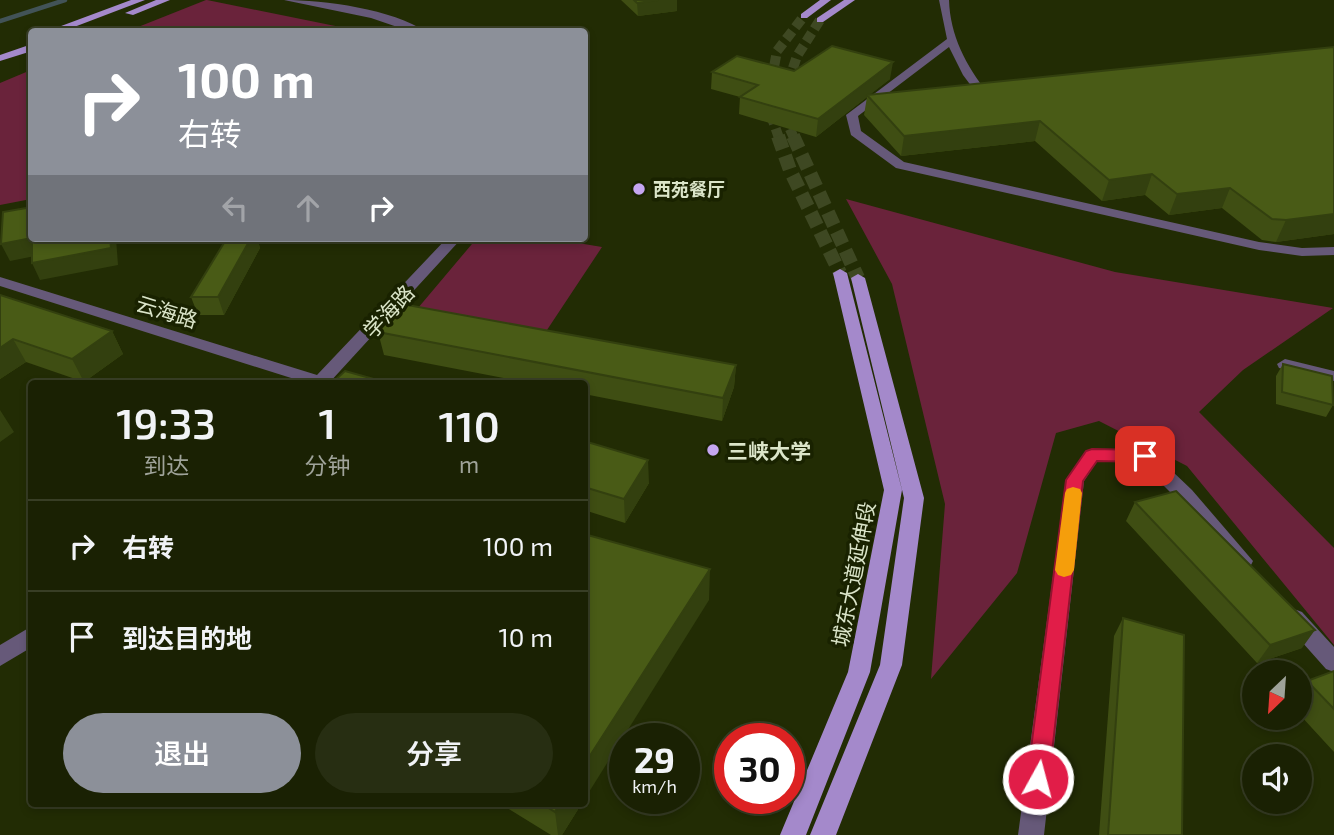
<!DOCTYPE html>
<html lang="zh">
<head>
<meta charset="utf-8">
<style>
	body { margin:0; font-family:"Exo 2","Noto Sans SC",sans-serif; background:#272e12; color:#f1f3f6; height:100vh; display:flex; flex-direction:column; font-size:26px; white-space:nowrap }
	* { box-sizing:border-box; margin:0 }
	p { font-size:23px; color:#9fa39a }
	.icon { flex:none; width:38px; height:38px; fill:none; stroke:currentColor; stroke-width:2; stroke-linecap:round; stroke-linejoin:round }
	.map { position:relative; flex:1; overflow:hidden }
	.details { position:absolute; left:28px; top:380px; width:560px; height:427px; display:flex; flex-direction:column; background:#1a2103; border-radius:7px; box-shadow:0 4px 10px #0003,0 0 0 2px #383e25 }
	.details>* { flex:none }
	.hud { position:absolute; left:28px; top:28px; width:560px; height:214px; border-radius:7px; box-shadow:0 4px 10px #0003,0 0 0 2px #383e25; background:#8c9099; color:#fff; overflow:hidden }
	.needle { width:46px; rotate:205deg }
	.controls { position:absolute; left:1242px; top:660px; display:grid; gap:14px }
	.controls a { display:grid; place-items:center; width:70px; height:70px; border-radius:50%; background:#1a2103; box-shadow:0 4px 10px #0003,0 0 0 2px #383e25; font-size:35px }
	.speed { position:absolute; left:609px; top:723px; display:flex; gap:14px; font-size:35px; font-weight:700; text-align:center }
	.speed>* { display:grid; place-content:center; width:91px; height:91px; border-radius:50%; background:#1a2103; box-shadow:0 4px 10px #0003,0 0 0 2px #383e25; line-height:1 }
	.speed small { font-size:18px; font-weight:400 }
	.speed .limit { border:10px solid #d22; background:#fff; color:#111 }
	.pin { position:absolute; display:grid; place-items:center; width:60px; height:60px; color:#fff; margin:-30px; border-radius:14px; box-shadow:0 4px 10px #0006 }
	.me { position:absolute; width:77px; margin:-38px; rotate:7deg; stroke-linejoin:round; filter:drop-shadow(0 0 5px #0008) }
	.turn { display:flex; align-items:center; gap:24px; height:147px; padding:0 35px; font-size:32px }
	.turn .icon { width:91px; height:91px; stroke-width:2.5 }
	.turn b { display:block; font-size:49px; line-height:60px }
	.lanes { display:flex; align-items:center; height:66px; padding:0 35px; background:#0003; justify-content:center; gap:35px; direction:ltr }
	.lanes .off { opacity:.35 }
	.eta { display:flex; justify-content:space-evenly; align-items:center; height:119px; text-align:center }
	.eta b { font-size:42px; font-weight:600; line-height:49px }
	.action { display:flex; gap:14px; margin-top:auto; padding:14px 35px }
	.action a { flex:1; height:80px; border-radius:42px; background:#8c9099; color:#fff; font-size:28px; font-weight:600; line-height:80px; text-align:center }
	.action a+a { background:#272e12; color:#f1f3f6 }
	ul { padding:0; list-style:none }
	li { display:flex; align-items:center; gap:21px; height:91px; padding:0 35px; border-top:2px solid #383e25 }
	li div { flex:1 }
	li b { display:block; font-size:26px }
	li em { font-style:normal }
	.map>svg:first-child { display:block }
	.green { fill:#6a233b }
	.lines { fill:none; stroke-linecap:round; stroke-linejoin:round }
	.stream { stroke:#425357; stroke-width:4.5 }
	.major-tunnel-far1 { stroke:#3e4822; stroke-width:10; stroke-dasharray:10 5; stroke-linecap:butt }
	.major-tunnel { stroke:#3e4822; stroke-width:14; stroke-dasharray:14 7; stroke-linecap:butt }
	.minor { fill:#665979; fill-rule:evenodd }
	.major { fill:#a489cb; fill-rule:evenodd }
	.wall { fill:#3f4e13 }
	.shaded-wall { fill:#33400f }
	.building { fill:#495b16; stroke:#33400f; stroke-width:2 }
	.route { fill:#e11d48; stroke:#92132f; stroke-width:2 }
	.slow { fill:#f59e0b }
	.poi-dot { fill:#c5a6f1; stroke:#192200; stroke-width:2.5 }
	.labels { text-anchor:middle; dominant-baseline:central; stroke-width:7; stroke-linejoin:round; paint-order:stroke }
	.far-poi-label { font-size:18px; font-weight:bold; fill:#dbe5c9; stroke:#192200; text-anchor:start }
	.street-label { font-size:21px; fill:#dbe5c9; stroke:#192200 }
	.poi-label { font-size:21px; font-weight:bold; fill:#dbe5c9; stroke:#192200; text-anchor:start }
</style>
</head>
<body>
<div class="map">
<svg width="1334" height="835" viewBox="0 0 1334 835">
	<rect width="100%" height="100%" fill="#222c04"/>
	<path class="green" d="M206 0H207L360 31H128Z
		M31 70V199L0 205V83Z
		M846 199 1115 272 1333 308 1243 370 1199 412 1334 548V645L1187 466 1099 421 1056 433 1017 573 931 679 945 504 892 284Z
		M477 238H548L602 247 545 333 418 308Z"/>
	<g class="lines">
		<path class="stream" d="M0 21 65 0"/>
		<path class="major-tunnel-far1" d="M779 138 767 104 777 51 804 16
			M794 138 780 107 797 56 820 20"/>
		<path class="major-tunnel" d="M778 136 790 170 840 273
			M793 136 858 278"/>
		<path class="minor" d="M284 0C324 0 393 9 426 32H412L371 18Z
			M939 0H949C950 35 966 66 988 93L978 95 963 75 949 47 858 116 861 131 904 162 1259 242 1302 248 1334 247V255L1302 256 1259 250 896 168 851 135 846 115 947 39Z
			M447 238H462L329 383H307L0 286V277L317 375Z
			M1285 359 1334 371V381L1279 368 1277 364Z
			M1092 449 1151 451 1192 490 1253 561 1250 567 1243 569 1236 567 1178 500 1140 462 1097 461 1084 481 1044 835H1018L1066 480 1086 451Z
			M1294 609 1302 612 1334 647V672L1326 669 1286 624 1283 618 1286 612Z
			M32 626V647L0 666V645Z"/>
		<path class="major" d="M131 0H145L61 32H45Z
			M156 0H170L133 15 125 13Z
			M820 0H831L807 18H801V14Z
			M844 0H855L823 22H817V18Z
			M32 44V51L0 61V55Z
			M840 269 847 273 902 490 870 672 806 835H780L848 672 884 490 833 273Z
			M858 274 865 278 924 498 902 665 836 835H810L880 665 904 498 851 278Z"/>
	</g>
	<path class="wall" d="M621 0H677V11L638 16Z
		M1334 47V234L1276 242 1262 240 1222 208 1169 215 1145 195 1102 201 1035 141 901 156 864 115 867 97 816 137 739 114 740 97 711 89 712 72 794 71 890 79 869 95Z
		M227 238H257L260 248 224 315H198L191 297Z
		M0 295 112 331 123 354 84 382 26 362 0 379Z
		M378 332 736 365 734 387 722 421 584 394V383H530L384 355Z
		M1283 364 1333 405 1326 417 1276 404V376Z
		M584 441 649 483 625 523 584 510Z
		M1135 502 1302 648 1257 663 1126 521Z
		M1123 618 1182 835H1099L1114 636Z
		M1334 671V752L1300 715V689L1307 681Z
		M499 803H582L562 835H551Z"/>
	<path class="shaded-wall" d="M658 0H677V11L638 16 637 3Z
		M893 62 890 79 816 137 818 119Z
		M1040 121 1035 141 901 156 904 136Z
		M1152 174 1145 195 1102 201 1109 180Z
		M1230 188 1222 208 1169 215 1177 194Z
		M1334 214V234L1276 242 1286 220Z
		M32 238 40 255 10 261 1 244Z
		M110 238H116L118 265 40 280 32 263Z
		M251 238H257L260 248 224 315 218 297Z
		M112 331 123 354 84 382 72 359Z
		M13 339 26 362 0 379V348Z
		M736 365 734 387 722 421 723 398Z
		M0 410 14 432 0 442Z
		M648 460 649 483 625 523 624 499Z
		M710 569 709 600 584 800V765Z
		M1315 630 1302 648 1257 663 1270 645Z
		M560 803H582L562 835H558L555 812Z"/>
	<path class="building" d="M634 0H658L637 3Z
		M832 46 893 62 818 119 740 97 758 85 712 72 737 56 794 71Z
		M1334 47V214L1286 220 1272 219 1230 188 1177 194 1152 174 1109 180 1040 121 904 136 867 95Z
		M32 207V238L1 244 3 212Z
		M32 238H110L111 248 32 263Z
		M227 238H251L218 297H191Z
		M0 295 112 331 72 359 13 339 0 348Z
		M402 304 736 365 723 398 378 332Z
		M1283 364 1332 376 1333 405 1282 392Z
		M345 371 388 383H332Z
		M584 441 648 460 624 499 584 487Z
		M1176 491 1315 630 1270 645 1135 502Z
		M584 534 710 569 584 765Z
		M1123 618 1184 635 1182 835H1108Z
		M1334 671V709L1307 681Z
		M541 803H560L555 812Z"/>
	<path class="route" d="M1092 449 1145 450 1153 456 1145 462 1097 461 1083 481 1049 779 1046 787 1038 790 1030 787 1027 779 1066 480 1086 451Z"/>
	<path class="slow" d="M1073 487 1080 489 1082 493 1074 570 1071 575 1064 577 1058 575 1055 570 1065 493 1067 489Z"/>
	<g class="poi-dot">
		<circle cx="639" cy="189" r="7"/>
		<circle cx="713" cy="450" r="7"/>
	</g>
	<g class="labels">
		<g class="far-poi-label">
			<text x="653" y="189">西苑餐厅</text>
		</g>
		<g class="street-label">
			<text transform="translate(167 311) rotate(17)">云海路</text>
			<text transform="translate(388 311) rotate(-47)">学海路</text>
			<text transform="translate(853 574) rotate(-79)">城东大道延伸段</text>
		</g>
		<g class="poi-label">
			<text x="727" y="450">三峡大学</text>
		</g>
	</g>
</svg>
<div class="controls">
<a><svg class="needle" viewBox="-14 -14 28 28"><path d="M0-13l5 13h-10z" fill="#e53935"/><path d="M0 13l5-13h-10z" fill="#9fa39a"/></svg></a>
<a><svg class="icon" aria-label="sound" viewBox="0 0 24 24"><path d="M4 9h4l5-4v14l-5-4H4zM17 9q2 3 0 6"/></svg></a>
</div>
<div class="speed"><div>29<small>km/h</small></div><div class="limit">30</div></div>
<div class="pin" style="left:1145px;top:456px;background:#d93025"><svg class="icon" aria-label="arrive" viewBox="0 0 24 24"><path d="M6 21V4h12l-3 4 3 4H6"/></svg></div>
<svg class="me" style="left:1038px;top:779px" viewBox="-20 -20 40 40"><circle r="17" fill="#e11d48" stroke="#fff" stroke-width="3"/><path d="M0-11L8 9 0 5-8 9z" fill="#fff"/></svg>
<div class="hud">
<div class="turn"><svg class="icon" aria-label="right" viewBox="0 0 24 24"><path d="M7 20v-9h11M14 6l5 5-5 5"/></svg><div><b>100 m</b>右转</div></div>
<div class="lanes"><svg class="icon off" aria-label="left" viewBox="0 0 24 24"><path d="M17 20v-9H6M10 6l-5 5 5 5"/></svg><svg class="icon off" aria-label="ahead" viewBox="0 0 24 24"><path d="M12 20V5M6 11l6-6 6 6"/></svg><svg class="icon" aria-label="right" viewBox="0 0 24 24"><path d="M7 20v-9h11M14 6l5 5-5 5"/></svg></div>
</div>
<section class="details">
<div class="eta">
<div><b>19:33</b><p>到达</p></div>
<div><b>1</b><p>分钟</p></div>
<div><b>110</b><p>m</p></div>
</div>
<ul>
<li><svg class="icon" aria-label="right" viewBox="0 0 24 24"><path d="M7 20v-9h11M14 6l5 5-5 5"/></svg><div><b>右转</b></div><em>100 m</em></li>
<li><svg class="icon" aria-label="arrive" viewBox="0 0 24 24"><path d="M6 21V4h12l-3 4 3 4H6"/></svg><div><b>到达目的地</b></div><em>10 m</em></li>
</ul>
<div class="action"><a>退出</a><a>分享</a></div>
</section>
</div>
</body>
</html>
